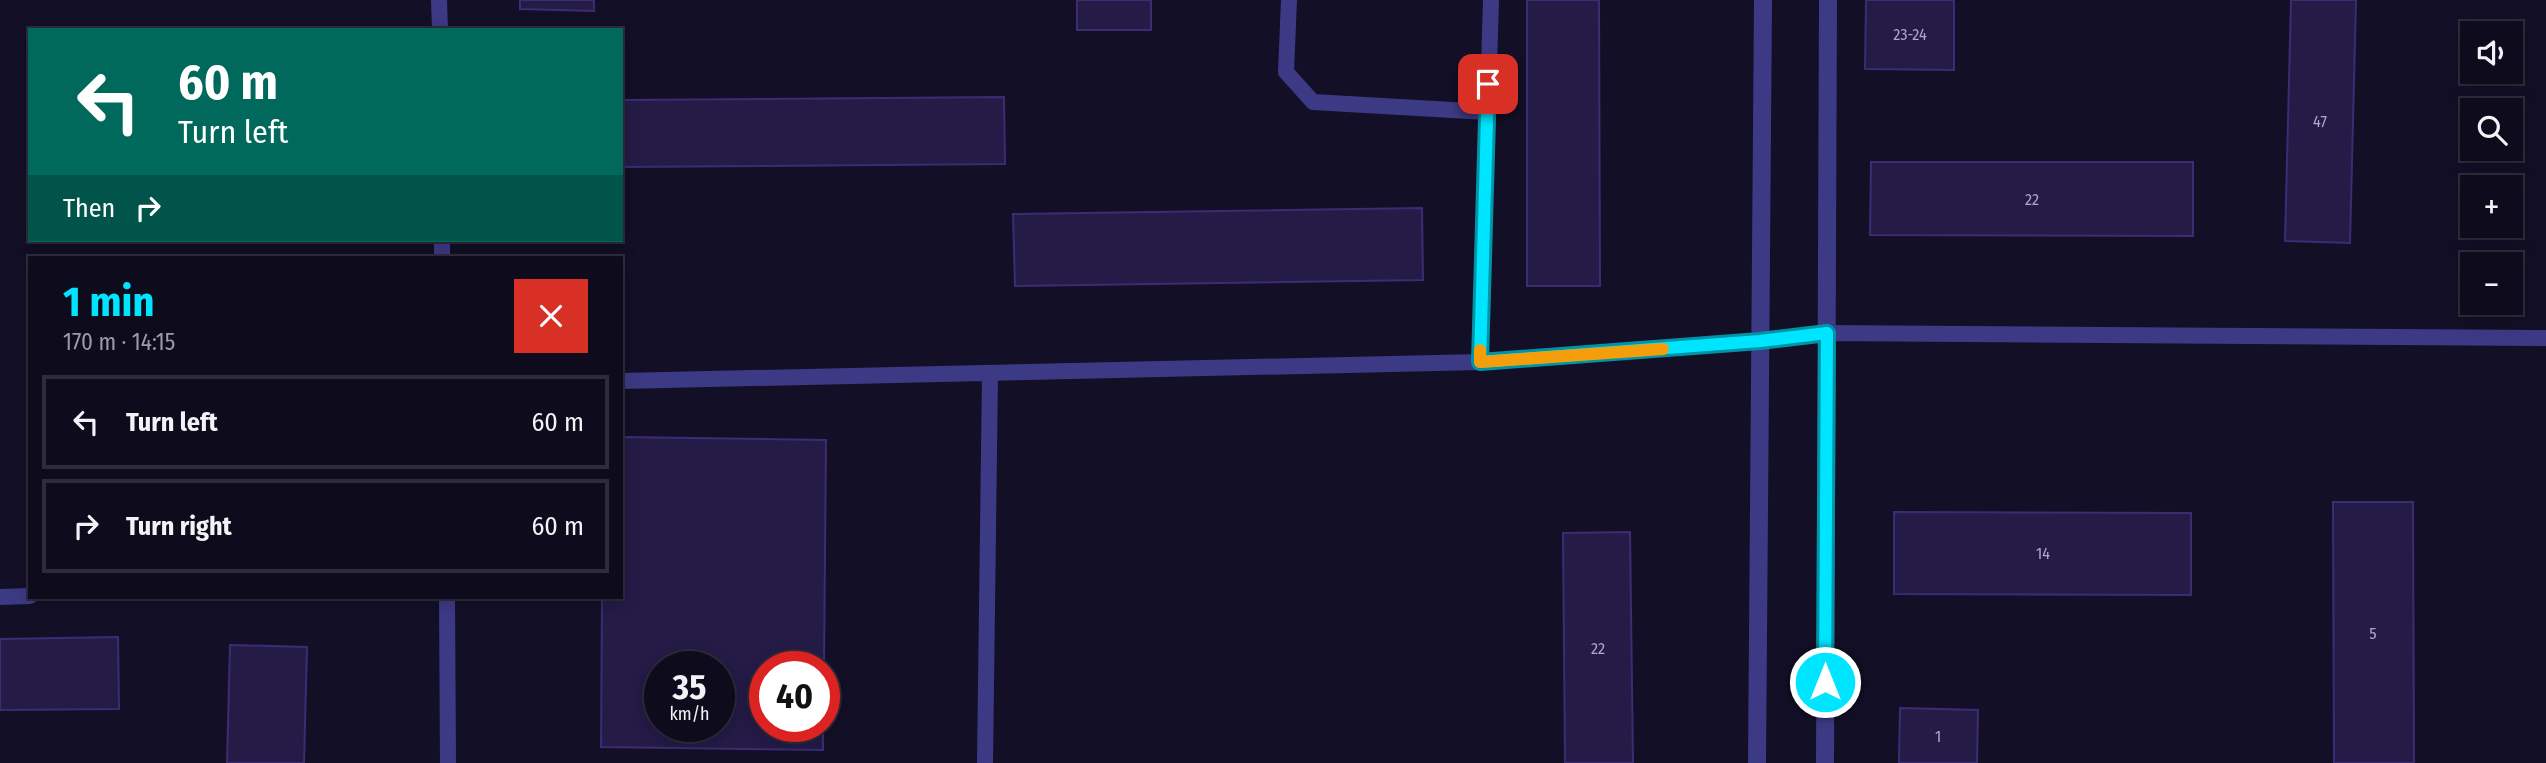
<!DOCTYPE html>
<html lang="en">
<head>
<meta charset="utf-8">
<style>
	body { margin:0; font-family:"Fira Sans Condensed",sans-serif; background:#171425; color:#f1f3f6; height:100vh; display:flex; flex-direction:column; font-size:26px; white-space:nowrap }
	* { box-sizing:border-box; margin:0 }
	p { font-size:23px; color:#9b9ba3 }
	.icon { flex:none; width:38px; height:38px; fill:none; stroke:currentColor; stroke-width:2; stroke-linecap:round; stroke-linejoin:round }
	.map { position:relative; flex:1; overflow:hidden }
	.side { position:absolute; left:28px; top:256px; width:595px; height:343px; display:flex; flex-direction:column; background:#0e0b1c; border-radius:0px; box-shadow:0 4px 18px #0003,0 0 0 2px #2e2b3b }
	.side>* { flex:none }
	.banner { position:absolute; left:28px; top:28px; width:595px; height:214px; border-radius:0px; box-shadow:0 4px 18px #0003,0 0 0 2px #2e2b3b; background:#00695c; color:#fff; overflow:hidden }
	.fabs { position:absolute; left:2460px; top:21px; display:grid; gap:14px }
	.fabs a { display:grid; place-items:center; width:63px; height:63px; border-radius:0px; background:#0e0b1c; box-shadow:0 4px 18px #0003,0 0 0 2px #2e2b3b; font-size:35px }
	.speed { position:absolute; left:644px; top:651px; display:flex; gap:14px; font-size:35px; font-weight:700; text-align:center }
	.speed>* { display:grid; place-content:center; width:91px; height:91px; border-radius:50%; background:#0e0b1c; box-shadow:0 4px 18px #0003,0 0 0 2px #2e2b3b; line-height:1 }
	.speed small { font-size:18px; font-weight:400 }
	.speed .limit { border:10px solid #d22; background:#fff; color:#111 }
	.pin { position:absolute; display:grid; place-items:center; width:60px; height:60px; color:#fff; margin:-30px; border-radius:14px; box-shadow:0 4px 10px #0006 }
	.me { position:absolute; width:77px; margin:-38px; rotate:0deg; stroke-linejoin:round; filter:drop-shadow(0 0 5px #0008) }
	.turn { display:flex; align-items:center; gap:24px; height:147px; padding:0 35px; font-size:32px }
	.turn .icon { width:91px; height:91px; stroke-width:2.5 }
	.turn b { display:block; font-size:49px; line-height:60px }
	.then { display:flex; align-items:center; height:66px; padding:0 35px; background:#0003; gap:14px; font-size:26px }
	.round { display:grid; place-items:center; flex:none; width:74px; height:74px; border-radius:0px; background:#171425 }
	.summary { display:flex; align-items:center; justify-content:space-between; height:119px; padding:0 35px }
	h1 { font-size:42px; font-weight:700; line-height:52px; color:#00e5ff }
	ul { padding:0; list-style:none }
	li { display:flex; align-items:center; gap:21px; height:94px; margin:0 14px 10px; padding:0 21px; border:4px solid #2e2b3b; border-radius:0px }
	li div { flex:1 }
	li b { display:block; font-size:26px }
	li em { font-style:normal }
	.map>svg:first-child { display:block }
	.building { fill:#241b47; stroke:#3b2d73; stroke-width:2; fill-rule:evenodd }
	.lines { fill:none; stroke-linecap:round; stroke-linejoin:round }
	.service { stroke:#3d3a85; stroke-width:16 }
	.tertiary { stroke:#3d3a85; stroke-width:18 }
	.route-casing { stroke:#0095a6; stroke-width:18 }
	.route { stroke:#00e5ff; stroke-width:12 }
	.slow { stroke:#f59e0b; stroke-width:12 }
	.labels { text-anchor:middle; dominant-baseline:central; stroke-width:7; stroke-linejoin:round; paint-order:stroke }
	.number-label { font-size:16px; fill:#aca6d1 }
</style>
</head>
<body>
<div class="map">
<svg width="2546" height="763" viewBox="0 0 2546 763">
	<rect width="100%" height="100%" fill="#130f26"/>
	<path class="building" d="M520 0H594V11L520 9Z
		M1077 0H1151V30H1077Z
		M1527 0H1599L1600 286H1527Z
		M1866 0H1954V70L1865 69Z
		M2291 0H2356L2350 243 2285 241Z
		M1004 97 1005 164 621 167V100Z
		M1871 162H2193V236L1870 235Z
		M1422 208 1423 280 1015 286 1013 214Z
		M621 437 826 440 824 667H765V726H823V750L601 747 602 597H621ZM660 667H719V726H660Z
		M2333 502H2413L2414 763H2334Z
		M1894 512 2191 513V595L1894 594Z
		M1630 532 1633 763H1565L1563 533Z
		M118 637 119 709 0 710V639Z
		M230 645 307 647 304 763H227Z
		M1900 708 1978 710 1977 763H1899Z"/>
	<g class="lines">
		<path class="service" d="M439 0 440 30
			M1289 0 1286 72 1313 102 1487 112
			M442 240V257
			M1480 362 1491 0
			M621 381 1480 362 1760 341 1827 333 2546 338
			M0 597 30 596
			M447 597 448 763
			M985 763 990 374"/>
		<path class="tertiary" d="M1757 763 1763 0
			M1825 763 1828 0"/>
	</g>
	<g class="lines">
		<g class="route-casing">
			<path id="route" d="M1488 84 1480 362 1760 341 1827 333 1825 682"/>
		</g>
		<use href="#route" class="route"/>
		<path class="slow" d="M1480 350V362L1663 349"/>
	</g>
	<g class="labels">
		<g class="number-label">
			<text x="1910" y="34">23-24</text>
			<text x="2320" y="121">47</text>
			<text x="2032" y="199">22</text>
			<text x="2043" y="553">14</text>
			<text x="2373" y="633">5</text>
			<text x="1598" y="648">22</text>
			<text x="1938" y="736">1</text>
		</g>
	</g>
</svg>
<div class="fabs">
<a><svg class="icon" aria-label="sound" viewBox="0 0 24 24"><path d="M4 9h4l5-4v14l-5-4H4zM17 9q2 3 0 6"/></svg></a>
<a><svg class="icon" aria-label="search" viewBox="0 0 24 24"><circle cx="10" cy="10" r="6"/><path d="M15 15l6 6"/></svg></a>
<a>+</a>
<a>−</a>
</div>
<div class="speed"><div>35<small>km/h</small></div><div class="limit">40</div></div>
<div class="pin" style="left:1488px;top:84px;background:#d93025"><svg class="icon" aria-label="arrive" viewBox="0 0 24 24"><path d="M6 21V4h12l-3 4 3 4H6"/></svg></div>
<svg class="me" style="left:1825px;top:682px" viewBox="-20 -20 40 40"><circle r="17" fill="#00e5ff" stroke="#fff" stroke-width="3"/><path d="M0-11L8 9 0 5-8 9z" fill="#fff"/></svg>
<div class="banner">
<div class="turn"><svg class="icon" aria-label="left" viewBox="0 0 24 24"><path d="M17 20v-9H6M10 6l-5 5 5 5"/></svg><div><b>60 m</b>Turn left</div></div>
<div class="then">Then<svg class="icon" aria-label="right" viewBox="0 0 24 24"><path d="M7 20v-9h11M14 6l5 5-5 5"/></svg></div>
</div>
<section class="side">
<div class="summary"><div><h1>1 min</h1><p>170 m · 14:15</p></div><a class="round" style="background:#d93025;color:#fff"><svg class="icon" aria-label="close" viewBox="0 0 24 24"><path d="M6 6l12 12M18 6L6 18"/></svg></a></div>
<ul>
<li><svg class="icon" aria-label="left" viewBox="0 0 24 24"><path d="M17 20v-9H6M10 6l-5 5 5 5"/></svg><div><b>Turn left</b></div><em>60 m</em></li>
<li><svg class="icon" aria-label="right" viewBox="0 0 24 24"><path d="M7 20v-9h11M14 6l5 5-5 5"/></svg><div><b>Turn right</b></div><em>60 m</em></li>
</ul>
</section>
</div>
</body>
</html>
